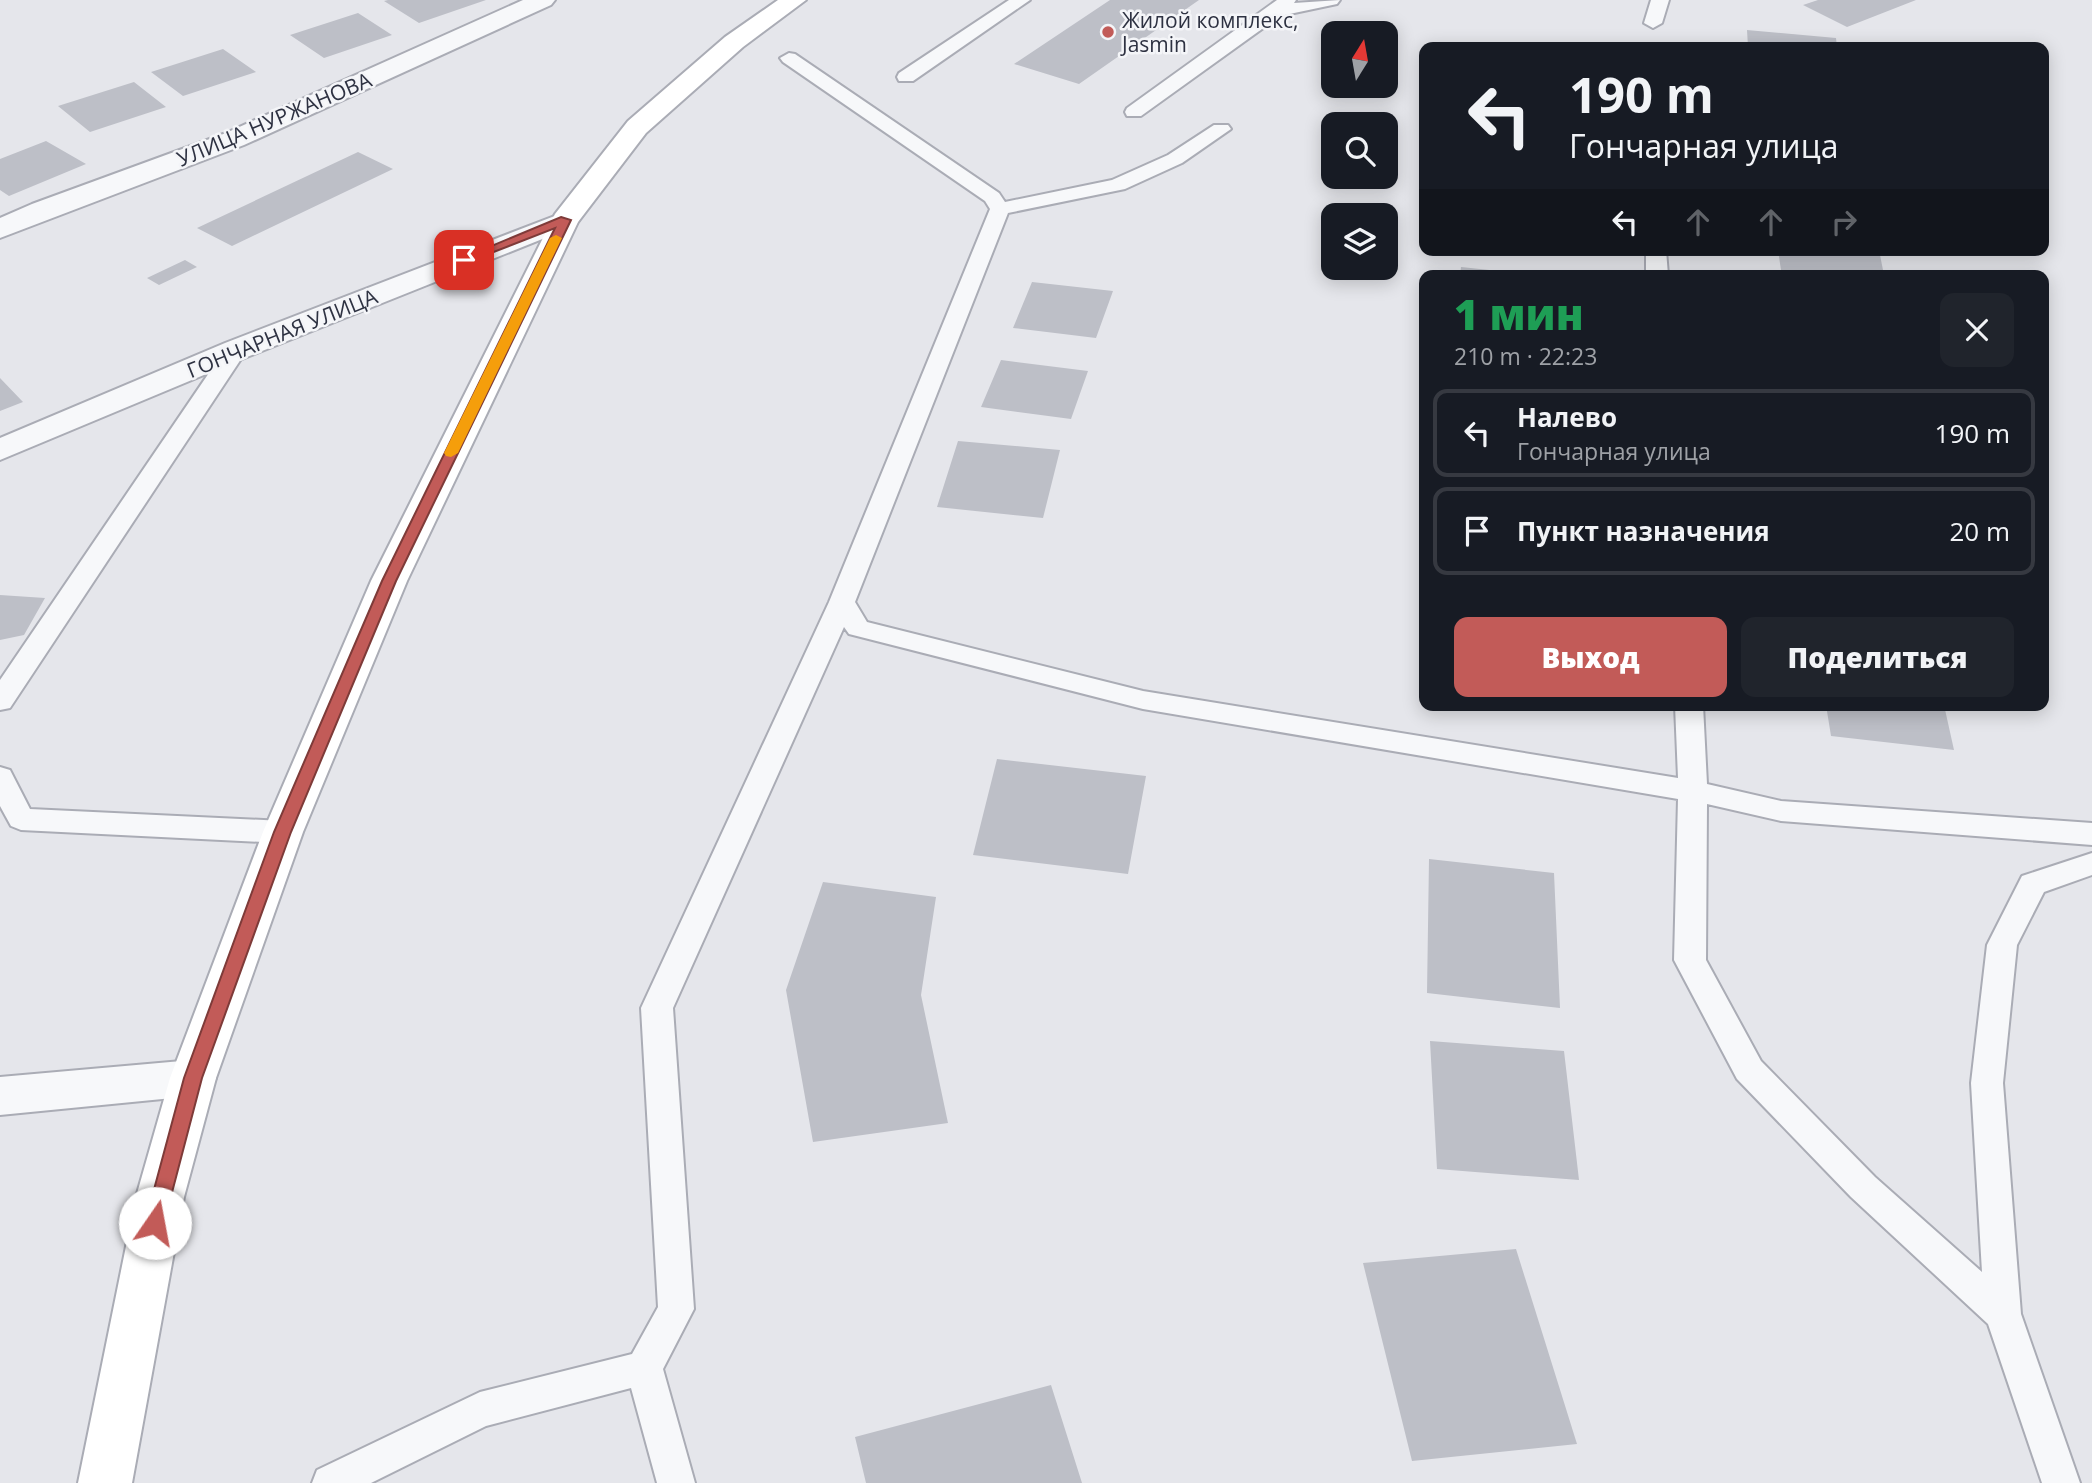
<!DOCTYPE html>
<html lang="ru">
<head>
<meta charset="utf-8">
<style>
	body { margin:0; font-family:"Open Sans",sans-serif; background:#20242c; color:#f1f3f6; height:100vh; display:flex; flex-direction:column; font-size:26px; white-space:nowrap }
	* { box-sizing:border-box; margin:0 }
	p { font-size:23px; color:#9ea1a6 }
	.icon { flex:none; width:38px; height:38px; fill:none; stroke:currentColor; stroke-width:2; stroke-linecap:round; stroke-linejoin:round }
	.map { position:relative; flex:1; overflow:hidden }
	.sheet { position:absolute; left:1419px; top:270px; width:630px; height:441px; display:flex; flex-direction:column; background:#171b24; border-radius:14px; box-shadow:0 4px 18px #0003 }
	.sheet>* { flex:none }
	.guide { position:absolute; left:1419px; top:42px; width:630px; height:214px; border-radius:14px; box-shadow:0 4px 18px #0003; background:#171b24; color:#f1f3f6; overflow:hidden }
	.needle { width:46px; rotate:11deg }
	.fabs { position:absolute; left:1321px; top:21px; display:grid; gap:14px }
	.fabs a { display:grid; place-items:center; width:77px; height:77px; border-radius:14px; background:#171b24; box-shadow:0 4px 18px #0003; font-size:35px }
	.pin { position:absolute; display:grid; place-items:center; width:60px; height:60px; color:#fff; margin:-30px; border-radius:14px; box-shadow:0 4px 10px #0006 }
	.me { position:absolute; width:77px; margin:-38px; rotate:12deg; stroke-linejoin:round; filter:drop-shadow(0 0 5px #0008) }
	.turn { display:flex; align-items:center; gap:24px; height:147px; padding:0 35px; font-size:32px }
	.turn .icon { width:91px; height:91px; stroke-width:2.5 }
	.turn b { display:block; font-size:49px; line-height:60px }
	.lanes { display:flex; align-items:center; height:66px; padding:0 35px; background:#0003; justify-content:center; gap:35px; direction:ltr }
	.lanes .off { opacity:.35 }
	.round { display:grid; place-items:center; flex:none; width:74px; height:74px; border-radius:14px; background:#20242c }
	.overview { display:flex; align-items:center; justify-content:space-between; height:119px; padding:0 35px }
	h1 { font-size:42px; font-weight:800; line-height:52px; color:#1e9e55 }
	.action { display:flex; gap:14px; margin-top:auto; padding:14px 35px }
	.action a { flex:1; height:80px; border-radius:14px; background:#c25b58; color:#fff; font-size:28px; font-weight:800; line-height:80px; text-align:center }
	.action a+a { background:#20242c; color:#f1f3f6 }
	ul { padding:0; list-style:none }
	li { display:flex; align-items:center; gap:21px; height:88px; margin:0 14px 10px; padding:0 21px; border:4px solid #363941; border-radius:14px }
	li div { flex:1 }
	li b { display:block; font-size:26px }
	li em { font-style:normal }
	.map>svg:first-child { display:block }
	.building { fill:#bdbfc7 }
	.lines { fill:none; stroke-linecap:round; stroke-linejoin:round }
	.service-casing { stroke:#aaacb5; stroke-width:4 }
	.minor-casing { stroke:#aaacb5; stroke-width:4 }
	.tertiary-casing { stroke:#aaacb5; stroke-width:4 }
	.secondary-casing { stroke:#aaacb5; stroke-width:4 }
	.service { fill:#f7f8fa; fill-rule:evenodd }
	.minor { fill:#f7f8fa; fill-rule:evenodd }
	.tertiary { fill:#f7f8fa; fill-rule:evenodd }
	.secondary { fill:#fff; fill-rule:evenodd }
	.route { fill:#c25b58; stroke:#7e3b39; stroke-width:2 }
	.slow { fill:#f59e0b }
	.poi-dot { fill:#c25b58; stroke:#f4f5f8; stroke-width:2.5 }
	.labels { text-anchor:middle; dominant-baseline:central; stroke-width:5; stroke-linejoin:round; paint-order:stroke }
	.far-poi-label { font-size:21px; fill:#2e3242; stroke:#f4f5f8; text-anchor:start }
	.far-street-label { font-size:21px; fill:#2e3242; stroke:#f4f5f8 }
</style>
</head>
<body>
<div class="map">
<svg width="2092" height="1483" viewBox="0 0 2092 1483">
	<rect width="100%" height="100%" fill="#e5e6eb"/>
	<path class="building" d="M388 0H486L419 23 384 1Z
		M1110 0H1199L1079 84 1014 64Z
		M1818 0H1916L1847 27 1803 5Z
		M358 13 392 35 324 58 290 35Z
		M1747 30 1836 38 1837 47H1748Z
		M223 49 256 72 183 96 151 72Z
		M134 82 166 107 90 132 58 106Z
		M46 141 86 164 9 196 0 190V159Z
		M358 152 393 169 232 246 197 228Z
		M1778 250H1879L1884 275H1827L1781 270Z
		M185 260 197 267 159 285 147 278Z
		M1461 267 1518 273V275H1460Z
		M1032 282 1113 291 1096 338 1013 328Z
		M1001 360 1088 371 1071 419 981 407Z
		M0 378 23 402 0 411Z
		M958 441 1060 450 1043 518 937 507Z
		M1422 561H1424V613L1420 612Z
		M0 595 45 598 24 635 0 640Z
		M1826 705H1944L1954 750 1831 736Z
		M997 759 1146 776 1128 874 973 855Z
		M1429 859 1554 873 1560 1008 1427 993Z
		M823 882 936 897 921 995 948 1123 813 1142 786 990Z
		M1430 1041 1564 1051 1579 1180 1437 1169Z
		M1516 1249 1577 1444 1412 1461 1363 1263Z
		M1051 1385 1082 1483H866L855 1437Z"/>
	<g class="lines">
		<g class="service-casing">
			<path id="service" d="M1009 0H1030L913 81H899L897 77 899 73Z
				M1277 0H1296L1294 3 1340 0 1337 4 1280 16 1141 116H1127L1125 112 1127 108Z
				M1651 0H1669L1662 23 1653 28 1644 23Z
				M789 53 795 54 999 193 1005 202 1112 180 1168 155 1214 125H1228L1231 129 1182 163 1125 189 1008 213 855 602 867 622 1143 691 1678 778 1675 705H1703L1707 784 1781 801 2092 823V845L1781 821 1707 804 1706 960 1761 1061 1875 1177 1982 1272 1971 1083 1987 945 2022 876 2092 853V875L2044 892 2017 945 2003 1083 2021 1314 2080 1483H2042L1988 1324 1851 1197 1737 1079 1674 960 1678 799 1143 709 849 634 844 627 673 1008 694 1309 663 1369 695 1483H657L631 1388 486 1426 371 1483H312L317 1470 480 1392 632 1354 658 1307 641 1008 829 602 990 209 985 201 783 62 780 58Z
				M1646 250H1666L1668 275H1646Z
				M236 343 244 345 247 350 10 708 0 710V680L228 345Z
				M0 767 10 770 30 809 283 821 293 824 298 832 293 840 283 843 21 830 11 826 0 806Z"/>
		</g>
		<g class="minor-casing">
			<path id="minor" d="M523 0H555L551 5 244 145 0 238V218L32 204 226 133Z
				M193 1060 209 1065 216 1078 209 1091 193 1096 0 1115V1077Z"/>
		</g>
		<g class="tertiary-casing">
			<path id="tertiary" d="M565 212 575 214 579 220 575 226 247 357 0 460V438L225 343Z"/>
		</g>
		<g class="secondary-casing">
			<path id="secondary" d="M778 0H806L743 47 646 133 578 222 407 581 303 832 216 1078 184 1197 132 1483H78L136 1197 170 1078 263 832 371 581 555 214 628 121 725 37Z"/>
		</g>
		<use href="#service" class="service"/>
		<use href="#minor" class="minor"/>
		<use href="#tertiary" class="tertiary"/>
		<use href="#secondary" class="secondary"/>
	</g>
	<path class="route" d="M561 217 571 220 396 581 291 832 202 1078 164 1223 162 1229 155 1232 147 1229 145 1223 184 1078 274 832 382 581 555 228 468 262 458 260Z"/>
	<path class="slow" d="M556 235 562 238 458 453 451 457 446 456 444 453 550 238Z"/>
	<circle class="poi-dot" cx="1108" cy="32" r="7"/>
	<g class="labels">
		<g class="far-poi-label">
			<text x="1122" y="20">Жилой комплекс,<tspan x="1122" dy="24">Jasmin</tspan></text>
		</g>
		<g class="far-street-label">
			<text transform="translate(274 119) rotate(-23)">УЛИЦА НУРЖАНОВА</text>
			<text transform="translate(282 333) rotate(-22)">ГОНЧАРНАЯ УЛИЦА</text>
		</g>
	</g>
</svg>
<div class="fabs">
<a><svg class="needle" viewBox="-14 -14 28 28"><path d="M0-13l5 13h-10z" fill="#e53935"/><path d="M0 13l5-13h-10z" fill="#9ea1a6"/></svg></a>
<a><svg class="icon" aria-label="search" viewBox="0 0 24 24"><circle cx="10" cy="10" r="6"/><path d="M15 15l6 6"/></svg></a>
<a><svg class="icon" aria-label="layers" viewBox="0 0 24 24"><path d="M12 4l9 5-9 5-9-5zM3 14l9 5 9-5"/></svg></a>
</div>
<div class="pin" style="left:464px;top:260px;background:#d93025"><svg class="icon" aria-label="arrive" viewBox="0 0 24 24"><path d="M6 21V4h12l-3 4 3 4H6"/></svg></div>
<svg class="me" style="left:155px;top:1223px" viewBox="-20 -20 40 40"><circle r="19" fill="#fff"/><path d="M0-13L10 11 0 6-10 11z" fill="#c25b58"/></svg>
<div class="guide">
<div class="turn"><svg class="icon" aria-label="left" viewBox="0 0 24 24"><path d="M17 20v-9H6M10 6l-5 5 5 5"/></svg><div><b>190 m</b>Гончарная улица</div></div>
<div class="lanes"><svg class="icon" aria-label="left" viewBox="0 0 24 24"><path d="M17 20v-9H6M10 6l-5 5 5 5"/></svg><svg class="icon off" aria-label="ahead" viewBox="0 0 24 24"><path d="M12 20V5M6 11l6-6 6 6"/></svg><svg class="icon off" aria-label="ahead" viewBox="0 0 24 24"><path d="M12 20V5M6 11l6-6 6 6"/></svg><svg class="icon off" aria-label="right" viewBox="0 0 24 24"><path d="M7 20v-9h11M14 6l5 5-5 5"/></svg></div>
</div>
<section class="sheet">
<div class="overview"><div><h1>1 мин</h1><p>210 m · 22:23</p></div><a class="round"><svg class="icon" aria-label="close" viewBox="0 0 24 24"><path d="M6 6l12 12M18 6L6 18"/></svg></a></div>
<ul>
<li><svg class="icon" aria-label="left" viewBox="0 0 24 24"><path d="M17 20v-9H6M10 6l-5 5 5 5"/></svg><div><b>Налево</b><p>Гончарная улица</p></div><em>190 m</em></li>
<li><svg class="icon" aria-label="arrive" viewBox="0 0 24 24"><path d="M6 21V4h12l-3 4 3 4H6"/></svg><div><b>Пункт назначения</b></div><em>20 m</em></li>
</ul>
<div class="action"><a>Выход</a><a>Поделиться</a></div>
</section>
</div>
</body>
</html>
